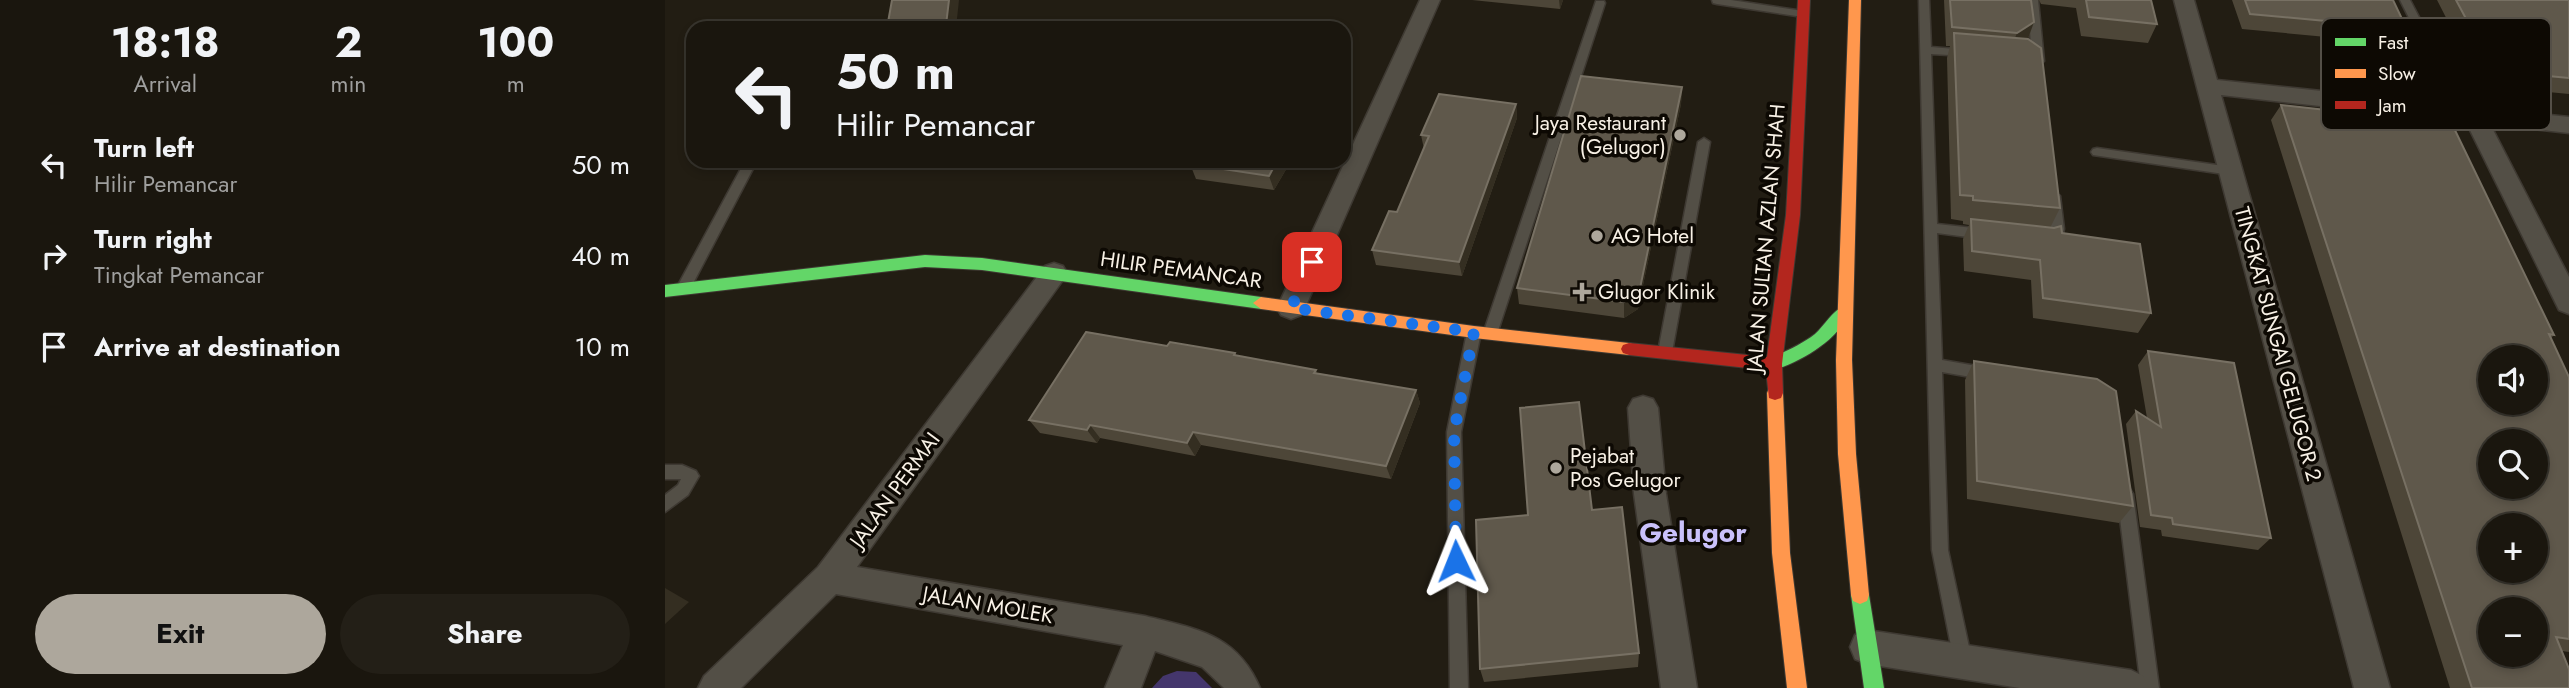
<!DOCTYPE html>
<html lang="en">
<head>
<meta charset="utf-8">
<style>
	body { margin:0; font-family:Jost,sans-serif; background:#231f17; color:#f1f3f6; height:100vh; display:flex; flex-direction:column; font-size:26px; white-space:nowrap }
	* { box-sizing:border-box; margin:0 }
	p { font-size:23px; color:#9f9f9e }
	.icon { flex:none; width:38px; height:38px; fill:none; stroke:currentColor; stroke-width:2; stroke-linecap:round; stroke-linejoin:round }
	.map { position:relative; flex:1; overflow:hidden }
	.details { display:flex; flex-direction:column; background:#1a160e; width:665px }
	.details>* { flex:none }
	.top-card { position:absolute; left:21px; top:21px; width:665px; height:147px; border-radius:21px; box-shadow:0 4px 10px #0003,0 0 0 2px #38352e; background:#1a160e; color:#f1f3f6; overflow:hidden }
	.fabs { position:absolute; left:1813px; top:345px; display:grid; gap:14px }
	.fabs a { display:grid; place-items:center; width:70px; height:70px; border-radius:50%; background:#1a160e; box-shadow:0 4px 10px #0003,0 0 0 2px #38352e; font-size:35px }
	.pin { position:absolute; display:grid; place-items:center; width:60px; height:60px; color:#fff; margin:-30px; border-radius:14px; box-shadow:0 4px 10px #0006 }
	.me { position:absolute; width:77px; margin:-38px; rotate:358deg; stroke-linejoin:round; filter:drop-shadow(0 0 5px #0008) }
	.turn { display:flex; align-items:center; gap:24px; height:147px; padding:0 35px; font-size:32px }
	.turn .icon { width:91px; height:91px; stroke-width:2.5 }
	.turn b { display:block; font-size:49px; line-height:60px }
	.eta { display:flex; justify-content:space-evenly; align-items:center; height:119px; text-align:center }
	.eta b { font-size:42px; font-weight:700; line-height:49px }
	.button { display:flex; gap:14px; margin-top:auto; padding:14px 35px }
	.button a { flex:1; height:80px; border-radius:42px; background:#ada79c; color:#111; font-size:28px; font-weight:700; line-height:80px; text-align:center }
	.button a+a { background:#231f17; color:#f1f3f6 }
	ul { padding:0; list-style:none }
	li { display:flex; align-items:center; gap:21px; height:91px; padding:0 35px }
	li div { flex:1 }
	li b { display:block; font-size:26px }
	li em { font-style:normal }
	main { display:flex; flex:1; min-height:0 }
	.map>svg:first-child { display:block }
	.green { fill:#44366c }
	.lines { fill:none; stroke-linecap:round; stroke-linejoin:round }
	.lane-casing { stroke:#3e3932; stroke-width:3 }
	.street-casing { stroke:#3e3932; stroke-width:3 }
	.fast-casing { stroke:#3e3932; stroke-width:2 }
	.slow-casing { stroke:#3e3932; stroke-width:2 }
	.jam-casing { stroke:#3e3932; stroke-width:2 }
	.lane { fill:#534f46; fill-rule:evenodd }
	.street { fill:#534f46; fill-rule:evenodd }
	.fast { fill:#63d668; fill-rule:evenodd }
	.slow { fill:#ff974d; fill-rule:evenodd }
	.jam { fill:#b3261e; fill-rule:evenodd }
	.wall { fill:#4d4638 }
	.shaded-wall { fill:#342e21 }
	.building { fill:#5f584b; stroke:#777063; stroke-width:2; fill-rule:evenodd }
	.route { stroke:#1a73e8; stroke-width:12; stroke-dasharray:0 21.6 }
	.poi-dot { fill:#ada79c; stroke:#0d0903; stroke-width:2.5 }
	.labels { text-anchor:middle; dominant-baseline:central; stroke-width:7; stroke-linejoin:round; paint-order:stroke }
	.poi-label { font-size:21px; fill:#f8f1e6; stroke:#0d0903; text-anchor:start }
	.street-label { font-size:21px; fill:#f8f1e6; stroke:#0d0903 }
	.district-label { font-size:28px; font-weight:bold; fill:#cac1fb; stroke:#0d0903 }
	.key { fill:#0d0903; stroke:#544f47; stroke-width:2 }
	.key-label { font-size:19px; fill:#f8f1e6 }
</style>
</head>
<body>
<main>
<section class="details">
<div class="eta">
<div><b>18:18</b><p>Arrival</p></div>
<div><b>2</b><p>min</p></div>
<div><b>100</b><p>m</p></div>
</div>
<ul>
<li><svg class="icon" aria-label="left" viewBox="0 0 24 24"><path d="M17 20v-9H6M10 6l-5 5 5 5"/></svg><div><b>Turn left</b><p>Hilir Pemancar</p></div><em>50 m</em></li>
<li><svg class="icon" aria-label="right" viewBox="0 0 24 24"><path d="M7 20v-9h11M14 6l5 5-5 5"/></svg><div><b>Turn right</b><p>Tingkat Pemancar</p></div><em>40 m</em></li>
<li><svg class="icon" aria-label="arrive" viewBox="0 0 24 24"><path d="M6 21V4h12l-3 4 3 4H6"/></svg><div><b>Arrive at destination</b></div><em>10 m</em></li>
</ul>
<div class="button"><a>Exit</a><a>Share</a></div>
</section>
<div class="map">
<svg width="1904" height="688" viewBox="0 0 1904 688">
	<rect width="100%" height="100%" fill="#221d13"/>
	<path class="green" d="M512 671 531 672 547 688H487L498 676Z"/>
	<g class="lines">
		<g class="lane-casing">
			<path id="lane" d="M1047 0H1066L1138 11 1143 14 1138 17 1052 4 1048 3Z
				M1254 0H1264L1266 47 1302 50 1308 53 1302 56 1266 54 1272 224 1318 229 1324 234 1318 239 1272 233 1277 360 1323 368 1328 370 1330 374 1328 378 1323 380 1277 372 1283 550 1307 661 1304 667 1298 669 1292 667 1289 661 1267 550Z
				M1363 0H1373L1379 61 1373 65 1367 61Z
				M1735 0H1745L1804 113 1802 116 1798 117 1792 113Z
				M931 1H939L940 3 832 334 830 338H820L818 334Z
				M1039 138 1045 142 1007 352 1005 356H995L993 352 1033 142Z
				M1432 148 1566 167 1572 171 1566 175 1428 155 1426 152 1428 149Z
				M80 161H92L23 293H13L11 289Z
				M1389 192 1395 196 1399 229 1396 241 1384 245 1378 240 1379 237 1385 235 1383 196Z
				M809 327 814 328 816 332 796 432 803 688H785L782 432 802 332 804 328Z
				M0 465H17L31 471 34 476 23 495 0 512V495L13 485 16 479H0Z
				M1460 487 1465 489 1468 494 1494 688H1476L1452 494 1455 489Z"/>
		</g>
		<g class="street-casing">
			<path id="street" d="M755 0H775L640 308 636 315 626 319 616 315 612 308Z
				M1509 0H1529L1552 80 1904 117V133L1825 124 1904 277V314L1894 310 1801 122 1556 95 1725 688H1689Z
				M389 263 398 266 402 273 398 280 192 567 480 616C532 629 572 634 595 688H559L537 667 490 651 476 688H440L458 645 171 594 76 688H33L39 676 153 567 380 266Z
				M978 396 988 399 993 408 1001 494 1032 688H996L969 494 963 408 968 399Z
				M1202 630 1466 670 1478 676 1484 688H1355L1202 664 1190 659 1185 647 1190 635Z"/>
		</g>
		<g class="fast-casing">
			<path id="fast" d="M260 255 317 258 596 297 604 303 596 309 317 270 260 267 0 297V285Z
				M1179 306 1187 312C1170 341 1140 360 1109 370L1103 369 1101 364 1103 359C1119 352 1136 345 1150 334 1159 326 1168 310 1179 306Z
				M1195 586 1202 589 1204 595 1219 688H1199L1186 595 1188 589Z"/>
		</g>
		<g class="slow-casing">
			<path id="slow" d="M1184 0H1196L1187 360 1191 454 1204 595 1202 601 1195 604 1188 601 1186 595 1173 454 1171 360Z
				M596 297 809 326 964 343 970 345 972 349 970 353 964 355 809 338 596 309 588 303Z
				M1110 386 1116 388 1118 393 1125 553 1142 688H1122L1107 553 1102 393 1104 388Z"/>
		</g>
		<g class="jam-casing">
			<path id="jam" d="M1133 0H1145L1135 215 1117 364 1118 393 1116 398 1110 400 1104 398 1101 370 964 355 958 353 956 349 958 345 964 343 1102 357 1121 215Z"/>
		</g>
		<use href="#lane" class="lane"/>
		<use href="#street" class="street"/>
		<use href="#fast" class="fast"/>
		<use href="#slow" class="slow"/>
		<use href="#jam" class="jam"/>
	</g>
	<path class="wall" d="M807 0H898L895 9Z
		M1279 0H1366L1369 22 1363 39 1395 208 1385 228 1397 233 1486 313 1473 333 1368 318 1366 280 1299 271 1298 239 1304 225 1298 224V221L1286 219 1282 58 1285 46H1281Z
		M1374 0H1486L1492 24 1483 43 1416 36 1411 8 1376 4Z
		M1567 0H1728L1760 67 1748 82 1698 77 1683 39 1577 29Z
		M1772 0H1904V94L1816 86Z
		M1017 87 1016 104 973 309 959 318 854 304 852 288Z
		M851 104 852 118 797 276 711 265 707 250 732 212 759 149 756 135Z
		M1616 105 1889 335 1886 338 1904 377V652L1897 651 1904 688H1785L1606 120Z
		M527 161H626L609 190 531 179 525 164Z
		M1483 351 1606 538 1593 550 1497 536 1496 530 1475 527 1461 424 1471 411 1482 418 1473 365Z
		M571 356 651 370 652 373 751 390 755 403 726 479 536 445 530 456 435 438 432 443 375 433 364 420Z
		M1309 361 1468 506 1454 523 1302 499 1300 380Z
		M927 510 974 653 973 667 819 682 815 669Z"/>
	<path class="shaded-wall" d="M284 0H294L291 28H264Z
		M894 0H898L895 9Z
		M1369 22 1362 41 1345 51 1352 33Z
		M1017 87 1016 104 973 309 959 318V302Z
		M851 104 852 118 797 276 794 262Z
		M612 161H626L609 190 604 176Z
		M751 390 755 403 726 479 721 466Z
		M425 425 435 438 432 443 422 430Z
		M528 432 536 445 530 456 522 443Z
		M0 588 24 602 0 624Z"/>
	<path class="building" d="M227 0H284L281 25 264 28H222Z
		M1285 0H1366L1369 22 1352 33 1287 27Z
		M1421 0H1486L1492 24 1424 17Z
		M1580 0H1728L1760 67 1709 62 1693 24 1585 14Z
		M1791 0H1904V78L1829 71Z
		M1289 33 1363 39 1376 48 1395 208 1308 200V196L1295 195Z
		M916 76 1017 87 974 293 959 302 852 288Z
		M774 94 851 104 794 262 707 250 724 211 732 212 764 136 756 135Z
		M1616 105 1787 124 1889 335 1884 334 1904 377V639L1891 637 1904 669V688H1807ZM1825 357H1871V402H1825ZM1825 441H1871V486H1825ZM1825 525H1871V570H1825ZM1825 609H1871V654H1825Z
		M527 161H612L604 176 525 164Z
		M1306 219 1389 228 1396 226 1397 233 1475 244 1486 313 1378 298 1375 260 1307 251Z
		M421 332 502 346 505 342 570 353 569 355 651 370 649 373 751 390 721 466 528 432 522 443 425 425 422 430 364 420Z
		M1483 351 1569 363 1606 538 1508 524 1507 518 1486 515 1471 411 1496 427Z
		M1309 361 1432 379 1451 391 1468 506 1312 481Z
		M914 402 927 510 957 507 974 653 815 669 811 520 863 515 855 408Z"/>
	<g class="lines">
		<path class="route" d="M647 262 626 308 809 332 789 432 791 561"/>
	</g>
	<g class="poi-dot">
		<circle cx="1015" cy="135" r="7"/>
		<circle cx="932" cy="236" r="7"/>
		<path d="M913.5 281.5h7v7h7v7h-7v7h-7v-7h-7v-7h7z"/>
		<circle cx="891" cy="468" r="7"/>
	</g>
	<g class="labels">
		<g class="poi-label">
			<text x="1001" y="123" text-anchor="end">Jaya Restaurant<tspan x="1001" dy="24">(Gelugor)</tspan></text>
			<text x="946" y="236">AG Hotel</text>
			<text x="933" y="292">Glugor Klinik</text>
			<text x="905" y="456">Pejabat<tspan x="905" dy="24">Pos Gelugor</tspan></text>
		</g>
		<g class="street-label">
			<text transform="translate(1101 238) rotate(-85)">JALAN SULTAN AZLAN SHAH</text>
			<text transform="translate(516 270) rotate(8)">HILIR PEMANCAR</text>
			<text transform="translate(1613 344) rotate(75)">TINGKAT SUNGAI GELUGOR 2</text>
			<text transform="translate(230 490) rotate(-54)">JALAN PERMAI</text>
			<text transform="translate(323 605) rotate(10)">JALAN MOLEK</text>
		</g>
		<g class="district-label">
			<text x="1028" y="532">Gelugor</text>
		</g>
	</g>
	<rect x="1656" y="18" width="230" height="112" rx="10" class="key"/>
	<rect x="1670" y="38" width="31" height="8" fill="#63d668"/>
	<rect x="1670" y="69" width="31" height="9" fill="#ff974d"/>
	<rect x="1670" y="101" width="31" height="8" fill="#b3261e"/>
	<g class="key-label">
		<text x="1713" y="49">Fast</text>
		<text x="1713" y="80">Slow</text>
		<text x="1713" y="112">Jam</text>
	</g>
</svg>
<div class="fabs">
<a><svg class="icon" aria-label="sound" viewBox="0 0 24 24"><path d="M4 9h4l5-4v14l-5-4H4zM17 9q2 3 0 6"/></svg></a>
<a><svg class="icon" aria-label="search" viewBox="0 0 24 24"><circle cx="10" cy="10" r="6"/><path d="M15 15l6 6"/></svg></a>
<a>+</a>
<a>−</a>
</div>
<div class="pin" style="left:647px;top:262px;background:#d93025"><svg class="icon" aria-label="arrive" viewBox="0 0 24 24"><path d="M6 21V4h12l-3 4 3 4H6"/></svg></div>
<svg class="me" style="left:791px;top:561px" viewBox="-20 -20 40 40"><path d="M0-17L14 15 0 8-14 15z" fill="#1a73e8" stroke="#fff" stroke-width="4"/></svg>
<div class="top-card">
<div class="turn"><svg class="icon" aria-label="left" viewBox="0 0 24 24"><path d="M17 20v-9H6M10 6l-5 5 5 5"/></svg><div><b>50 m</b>Hilir Pemancar</div></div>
</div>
</div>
</main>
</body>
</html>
